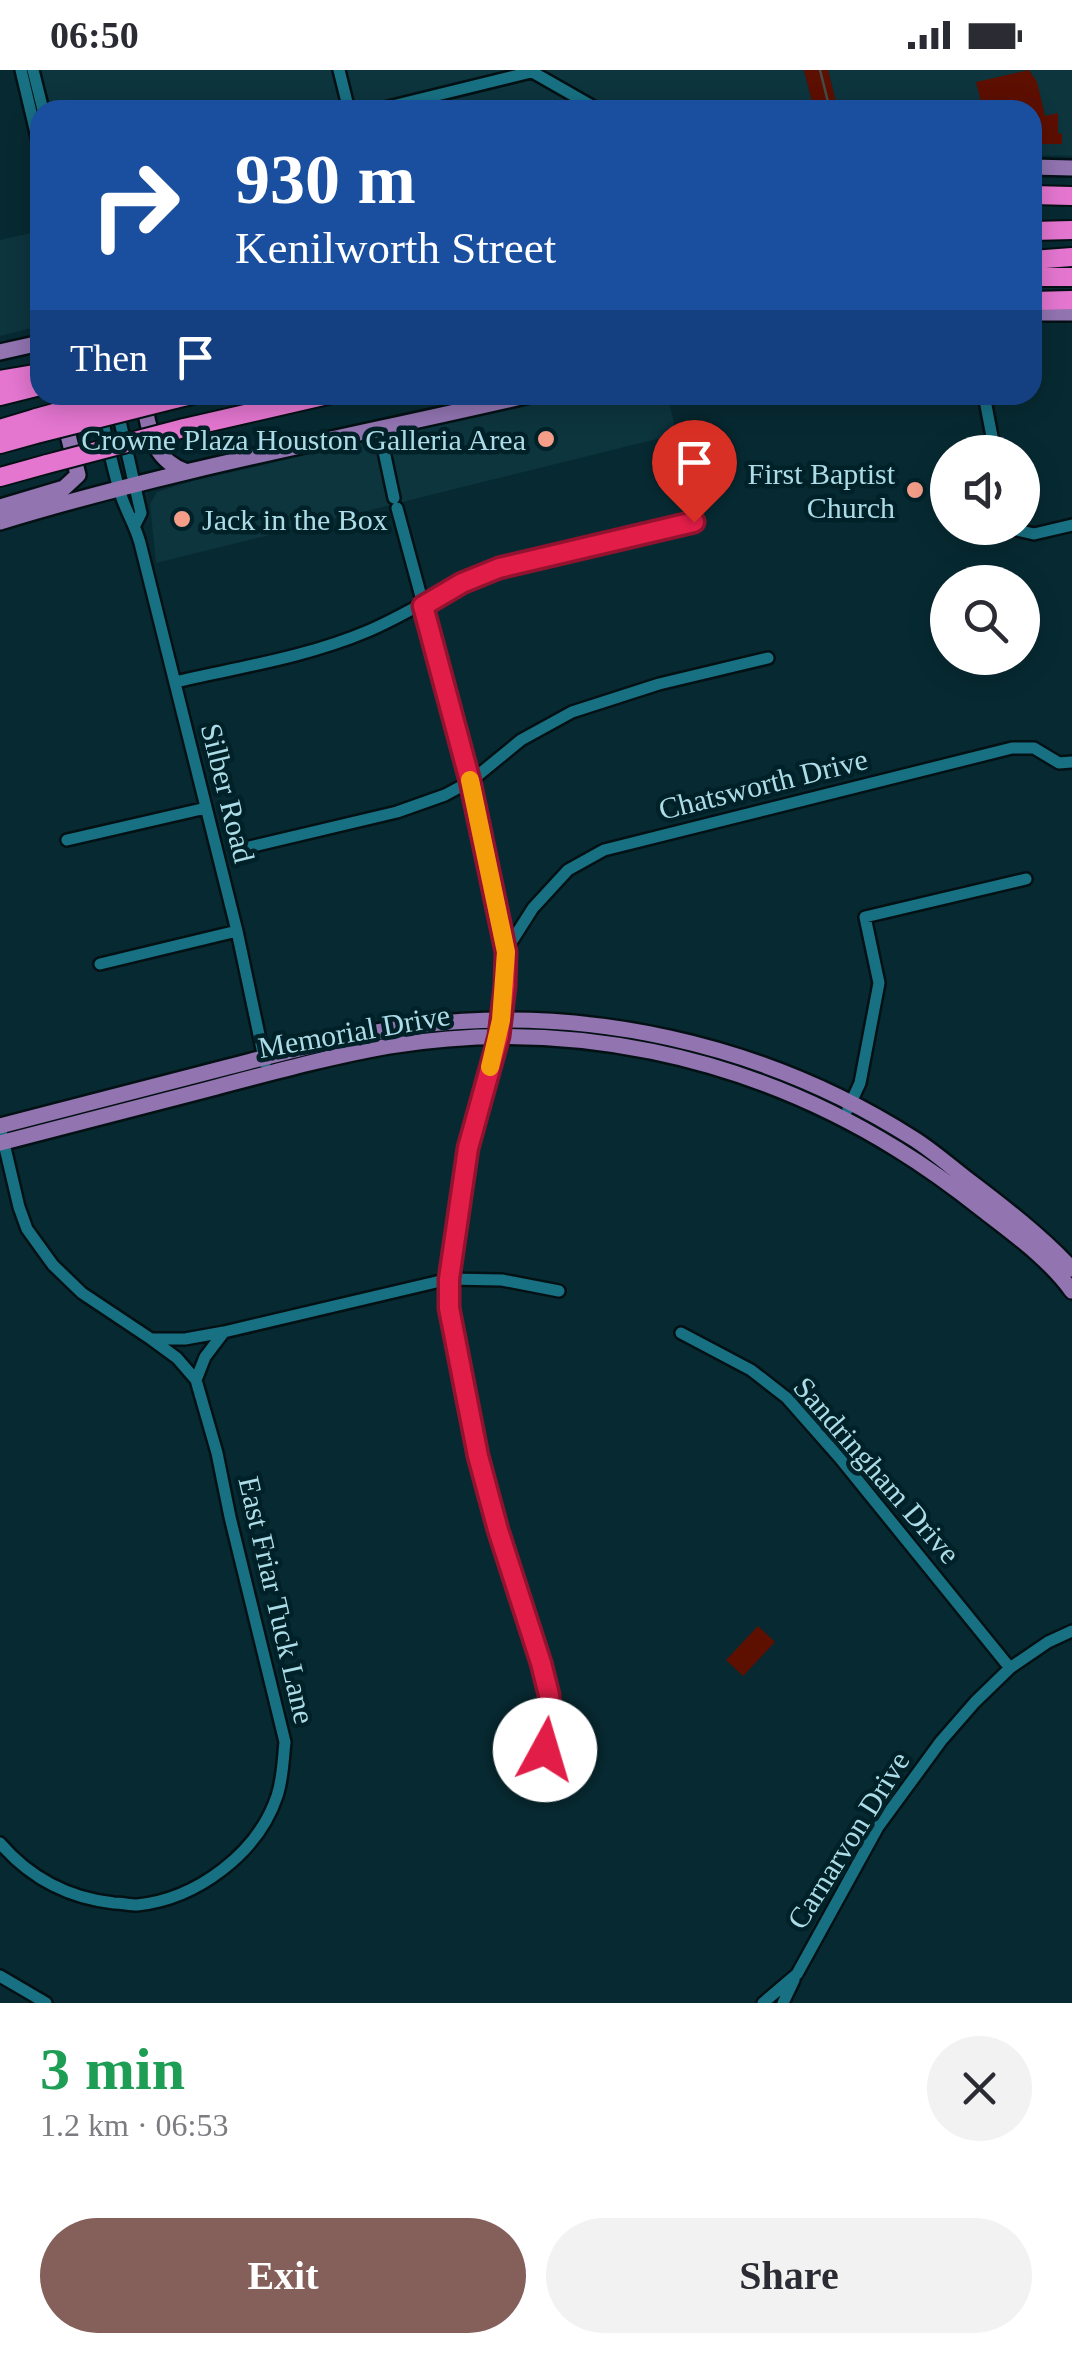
<!DOCTYPE html>
<html lang="en">
<head>
<meta charset="utf-8">
<style>
	body { margin:0; font-family:Georgia,serif; background:#f2f2f3; color:#2b2b33; height:100vh; display:flex; flex-direction:column; font-size:38px; white-space:nowrap }
	* { box-sizing:border-box; margin:0 }
	p { font-size:32px; color:#7c7c81 }
	.icon { flex:none; width:55px; height:55px; fill:none; stroke:currentColor; stroke-width:2; stroke-linecap:round; stroke-linejoin:round }
	.map { position:relative; height:1933px; overflow:hidden }
	.panel { display:flex; flex-direction:column; background:#fff; flex:1 }
	.panel>* { flex:none }
	.banner { position:absolute; left:30px; top:30px; width:1012px; height:305px; border-radius:30px; box-shadow:0 5px 25px #0003; background:#1a4fa0; color:#fff; overflow:hidden }
	.fabs { position:absolute; left:930px; top:365px; display:grid; gap:20px }
	.fabs a { display:grid; place-items:center; width:110px; height:110px; border-radius:50%; background:#fff; box-shadow:0 5px 25px #0003; font-size:50px }
	.pin { position:absolute; display:grid; place-items:center; width:85px; height:85px; color:#fff; margin:-102px -42px; border-radius:50% 50% 50% 0; rotate:-45deg; box-shadow:0 0 10px #0007 }
	.pin .icon { rotate:45deg }
	.me { position:absolute; width:110px; margin:-55px; rotate:6deg; stroke-linejoin:round; filter:drop-shadow(0 0 8px #0008) }
	.turn { display:flex; align-items:center; gap:35px; height:210px; padding:0 40px; font-size:45px }
	.turn .icon { width:130px; height:130px; stroke-width:2.5 }
	.turn b { display:block; font-size:70px; line-height:85px }
	.then { display:flex; align-items:center; height:95px; padding:0 40px; background:#0003; gap:20px; font-size:38px }
	.round { display:grid; place-items:center; flex:none; width:105px; height:105px; border-radius:52px; background:#f2f2f3 }
	.summary { display:flex; align-items:center; justify-content:space-between; height:170px; padding:0 40px }
	h1 { font-size:60px; font-weight:700; line-height:75px; color:#1e9e55 }
	.cta { display:flex; gap:20px; margin-top:auto; padding:20px 40px }
	.cta a { flex:1; height:115px; border-radius:60px; background:#855f5a; color:#fff; font-size:40px; font-weight:700; line-height:115px; text-align:center }
	.cta a+a { background:#f2f2f3; color:#2b2b33 }
	.status { display:flex; justify-content:space-between; align-items:center; height:70px; padding:0 50px; background:#fff; direction:ltr }
	.status svg { height:28px; fill:currentColor }
	.map>svg:first-child { display:block }
	.built { fill:#0d353e }
	.green { fill:#5d0f00 }
	.lines { fill:none; stroke-linecap:round; stroke-linejoin:round }
	.stream { stroke:#424d47; stroke-width:2.5 }
	.minor-casing { stroke:#041114; stroke-width:16 }
	.major-casing { stroke:#041114; stroke-width:20 }
	.highway-casing { stroke:#041114; stroke-width:22 }
	.minor { stroke:#187183; stroke-width:11 }
	.major { stroke:#9274b1; stroke-width:15 }
	.highway { stroke:#e476d0; stroke-width:18 }
	.highway-bridge-casing { stroke:#041114; stroke-width:22; stroke-linecap:butt }
	.highway-bridge { stroke:#e476d0; stroke-width:18 }
	.route-casing { stroke:#92132f; stroke-width:25 }
	.route { stroke:#e11d48; stroke-width:18 }
	.slow { stroke:#f59e0b; stroke-width:18 }
	.poi-dot { fill:#f49e89; stroke:#002128; stroke-width:4 }
	.labels { text-anchor:middle; dominant-baseline:central; stroke-width:9; stroke-linejoin:round; paint-order:stroke }
	.poi-label { font-size:30px; fill:#acdce7; stroke:#002128; text-anchor:end }
	.street-label { font-size:30px; fill:#acdce7; stroke:#002128 }
</style>
</head>
<body>
<div class="status"><b>06:50</b><svg viewBox="0 0 49 12"><path d="M0 12V9h3v3zM5 12V6h3v6zM10 12V3h3v9zM15 12V0h3v12zM26 1h20v11H26zM47 4h2v5h-2z"/></svg></div>
<div class="map">
<svg width="1072" height="1933" viewBox="0 0 1072 1933">
	<rect width="100%" height="100%" fill="#072a32"/>
	<path class="built" d="M41 0H804L814 40H51Z
		M828 0H1072V86L1033 85 1032 40H838Z
		M40 161V256L0 266V170Z
		M567 325H667L677 364 156 493 150 434 157 422 189 412Z"/>
	<path class="green" d="M804 0H828L838 40H814Z
		M1029 0 1037 12 1045 46 1058 43V63L1062 64V74H1033L1032 40H983L976 12Z
		M758 1556 775 1572 743 1606 726 1590Z"/>
	<g class="lines">
		<path class="stream" d="M820 0 830 40"/>
		<g class="minor-casing">
			<path id="minor" d="M21 0 40 80
				M33 0 43 40
				M339 0 349 40
				M529 0 599 40
				M376 40 531 2
				M984 325 995 382
				M117 338 141 443 135 455
				M101 344C107 370 112 396 120 422 125 440 135 454 140 473L237 861 265 993
				M379 358 394 428
				M397 438 471 711 505 882V916L499 967 468 1078 449 1209V1239L478 1386 498 1460 541 1593 550 1629 551 1658 545 1681
				M1016 458 1017 460 1034 464 1072 455
				M175 612C240 597 307 587 368 561 413 542 453 512 500 498 562 479 631 467 695 452
				M67 770 206 738
				M245 778 397 742 445 725 471 711 521 670 572 642 659 614 768 588
				M505 882 533 838 568 800 604 780 1012 678H1034L1059 693 1072 692
				M100 894 237 861
				M848 1039 860 1013 879 913 865 847 1026 809
				M2 1065 19 1137 27 1159 53 1195 82 1223 151 1269H185L224 1262 449 1209 502 1210 559 1221
				M681 1263 751 1300 787 1328 839 1387 1010 1598
				M196 1310 205 1287 224 1262
				M0 1773C30 1808 69 1828 114 1833 121 1833 130 1835 137 1835 197 1829 258 1783 277 1726 283 1708 283 1690 285 1672L230 1447 217 1383 196 1310 177 1288 151 1269
				M0 1906 46 1933
				M763 1933 797 1904 878 1757 941 1671 975 1632 1010 1598 1048 1572 1072 1561
				M783 1933 794 1910"/>
		</g>
		<g class="major-casing">
			<path id="major" d="M1032 97 1072 98
				M1032 243H1072
				M0 282 40 273
				M142 325C150 359 150 389 187 402
				M0 437 64 418 78 405 58 325
				M0 452C174 399 353 366 530 325
				M0 1056C76 1036 152 1017 228 997 287 982 346 966 406 957 582 933 764 973 914 1069 933 1081 951 1097 968 1110 1005 1138 1041 1166 1072 1199
				M0 1073C68 1055 137 1038 205 1020 266 1004 327 987 389 976 566 947 745 985 897 1079 928 1098 954 1117 983 1140 1014 1164 1049 1189 1072 1221"/>
		</g>
		<g class="highway-casing">
			<path id="highway" d="M1032 125 1072 126
				M1032 161 1072 160
				M1032 190 1072 187
				M1032 207H1072
				M1032 231 1072 230
				M0 310 40 303
				M0 326 40 316
				M175 329 192 325
				M184 358 328 325
				M0 359 36 348
				M0 374 36 364
				M0 407 47 394"/>
		</g>
		<use href="#minor" class="minor"/>
		<use href="#major" class="major"/>
		<use href="#highway" class="highway"/>
		<g class="highway-bridge-casing">
			<path id="highway-bridge" d="M36 348 120 325
				M36 364 175 329
				M47 394 184 358"/>
		</g>
		<use href="#highway-bridge" class="highway-bridge"/>
	</g>
	<g class="lines">
		<g class="route-casing">
			<path id="route" d="M545 1680 551 1658 549 1625 541 1593 498 1460 478 1386 449 1238V1209L468 1078 499 966 505 916 506 882 470 711 423 536 462 513 499 498 694 452"/>
		</g>
		<use href="#route" class="route"/>
		<path class="slow" d="M470 710 506 882 501 950 490 997"/>
	</g>
	<g class="poi-dot">
		<circle cx="546" cy="369" r="10"/>
		<circle cx="915" cy="420" r="10"/>
		<circle cx="182" cy="449" r="10"/>
	</g>
	<g class="labels">
		<g class="poi-label">
			<text x="526" y="369">Crowne Plaza Houston Galleria Area</text>
			<text x="895" y="403">First Baptist<tspan x="895" dy="34">Church</tspan></text>
			<text x="202" y="449" text-anchor="start">Jack in the Box</text>
		</g>
		<g class="street-label">
			<text transform="translate(763 714) rotate(-14)">Chatsworth Drive</text>
			<text transform="translate(228 723) rotate(76)">Silber Road</text>
			<text transform="translate(354 961) rotate(-10)">Memorial Drive</text>
			<text transform="translate(877 1400) rotate(49)">Sandringham Drive</text>
			<text transform="translate(277 1530) rotate(77)">East Friar Tuck Lane</text>
			<text transform="translate(848 1770) rotate(-58)">Carnarvon Drive</text>
		</g>
	</g>
</svg>
<div class="fabs">
<a><svg class="icon" aria-label="sound" viewBox="0 0 24 24"><path d="M4 9h4l5-4v14l-5-4H4zM17 9q2 3 0 6"/></svg></a>
<a><svg class="icon" aria-label="search" viewBox="0 0 24 24"><circle cx="10" cy="10" r="6"/><path d="M15 15l6 6"/></svg></a>
</div>
<div class="pin" style="left:694px;top:452px;background:#d93025"><svg class="icon" aria-label="arrive" viewBox="0 0 24 24"><path d="M6 21V4h12l-3 4 3 4H6"/></svg></div>
<svg class="me" style="left:545px;top:1680px" viewBox="-20 -20 40 40"><circle r="19" fill="#fff"/><path d="M0-13L10 11 0 6-10 11z" fill="#e11d48"/></svg>
<div class="banner">
<div class="turn"><svg class="icon" aria-label="right" viewBox="0 0 24 24"><path d="M7 20v-9h11M14 6l5 5-5 5"/></svg><div><b>930 m</b>Kenilworth Street</div></div>
<div class="then">Then<svg class="icon" aria-label="arrive" viewBox="0 0 24 24"><path d="M6 21V4h12l-3 4 3 4H6"/></svg></div>
</div>
</div>
<section class="panel">
<div class="summary"><div><h1>3 min</h1><p>1.2 km · 06:53</p></div><a class="round"><svg class="icon" aria-label="close" viewBox="0 0 24 24"><path d="M6 6l12 12M18 6L6 18"/></svg></a></div>
<div class="cta"><a>Exit</a><a>Share</a></div>
</section>
</body>
</html>
